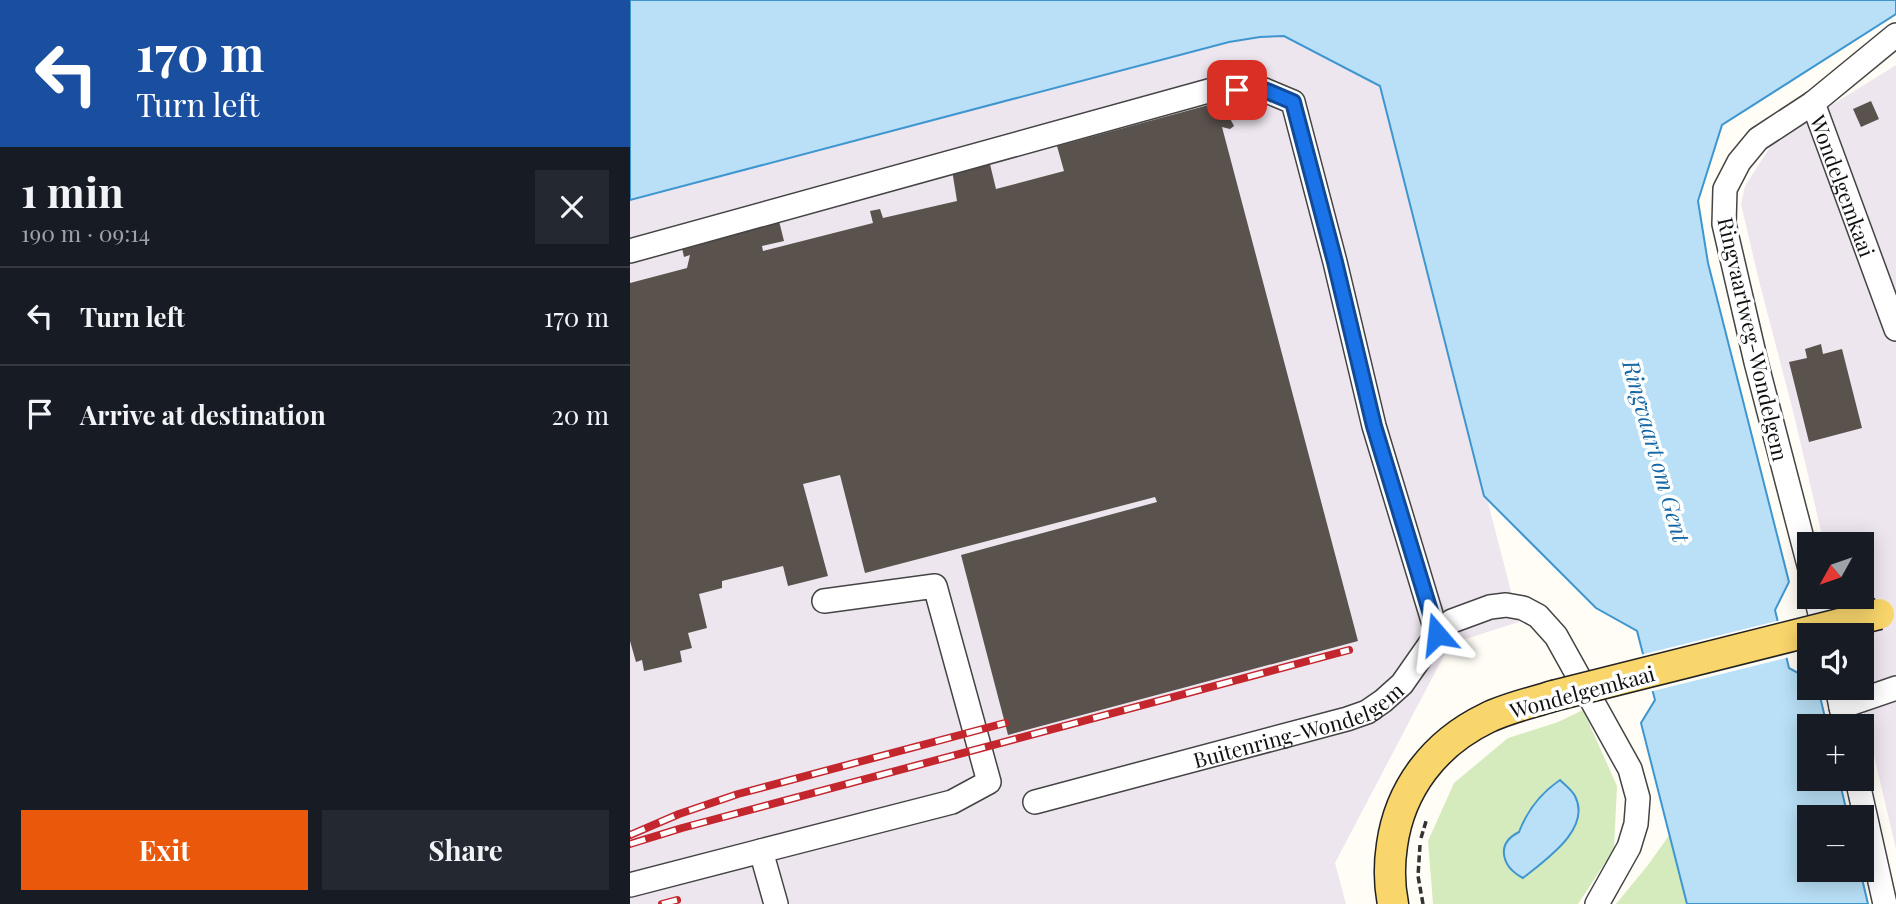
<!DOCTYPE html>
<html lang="en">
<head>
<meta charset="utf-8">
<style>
	body { margin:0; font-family:"Playfair Display",serif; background:#242831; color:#f1f3f6; height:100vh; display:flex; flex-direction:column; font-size:26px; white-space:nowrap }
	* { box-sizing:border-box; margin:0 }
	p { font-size:23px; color:#9ea1a6 }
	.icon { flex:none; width:38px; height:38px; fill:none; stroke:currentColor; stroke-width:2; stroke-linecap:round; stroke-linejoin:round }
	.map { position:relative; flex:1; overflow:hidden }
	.panel { display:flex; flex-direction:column; background:#171b24; width:630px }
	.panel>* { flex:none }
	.banner { background:#1a4fa0; color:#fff; overflow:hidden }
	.needle { width:46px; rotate:230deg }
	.tools { position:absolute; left:1167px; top:532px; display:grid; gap:14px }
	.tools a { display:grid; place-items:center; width:77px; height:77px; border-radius:0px; background:#171b24; box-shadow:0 4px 18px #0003; font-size:35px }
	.pin { position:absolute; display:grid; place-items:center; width:60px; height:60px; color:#fff; margin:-30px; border-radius:14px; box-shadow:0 4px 10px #0006 }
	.me { position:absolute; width:77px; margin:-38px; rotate:343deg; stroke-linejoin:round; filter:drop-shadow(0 0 5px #0008) }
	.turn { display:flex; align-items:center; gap:24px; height:147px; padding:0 21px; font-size:32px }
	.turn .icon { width:91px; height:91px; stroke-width:2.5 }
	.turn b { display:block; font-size:49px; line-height:60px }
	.round { display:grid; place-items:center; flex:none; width:74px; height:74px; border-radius:0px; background:#242831 }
	.summary { display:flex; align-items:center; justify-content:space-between; height:119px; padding:0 21px }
	h1 { font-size:42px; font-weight:700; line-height:52px }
	.button { display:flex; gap:14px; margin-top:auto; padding:14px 21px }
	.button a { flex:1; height:80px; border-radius:0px; background:#ea580c; color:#fff; font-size:28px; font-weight:700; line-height:80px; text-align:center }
	.button a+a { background:#242831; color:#f1f3f6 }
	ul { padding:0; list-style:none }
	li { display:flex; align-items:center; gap:21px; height:98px; padding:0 21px; border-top:2px solid #363941 }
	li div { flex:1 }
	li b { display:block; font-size:26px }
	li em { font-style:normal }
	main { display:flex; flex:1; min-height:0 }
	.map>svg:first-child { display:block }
	.industrial { fill:#eee6ef }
	.green { fill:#d5ebbd }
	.water { fill:#b9e0f7; stroke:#3f96cf; stroke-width:2 }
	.pier { fill:#fffdf5 }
	.building { fill:#5a524d }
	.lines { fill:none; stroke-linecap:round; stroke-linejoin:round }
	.minor-casing { stroke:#444; stroke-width:26 }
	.major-casing { stroke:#222; stroke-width:33 }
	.path { stroke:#333; stroke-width:3.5; stroke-dasharray:7 3.5; stroke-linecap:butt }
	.minor { stroke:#fff; stroke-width:23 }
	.major { stroke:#f9d66b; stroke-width:30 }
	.rail-casing { stroke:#c4262e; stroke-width:8 }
	.rail { stroke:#fff; stroke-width:5; stroke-dasharray:16; stroke-linecap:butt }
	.major-bridge-casing { stroke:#222; stroke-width:33; stroke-linecap:butt }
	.major-bridge { stroke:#f9d66b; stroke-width:30 }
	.route-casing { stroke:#114b97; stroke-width:18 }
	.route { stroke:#1a73e8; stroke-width:12 }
	.labels { text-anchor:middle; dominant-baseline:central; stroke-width:7; stroke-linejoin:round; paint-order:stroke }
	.street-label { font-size:21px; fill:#111; stroke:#fff }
	.water-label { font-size:23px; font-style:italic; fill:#1768a6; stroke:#fff }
</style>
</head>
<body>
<main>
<section class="panel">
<div class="banner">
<div class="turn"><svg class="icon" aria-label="left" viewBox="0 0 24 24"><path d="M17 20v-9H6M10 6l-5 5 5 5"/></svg><div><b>170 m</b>Turn left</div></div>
</div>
<div class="summary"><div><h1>1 min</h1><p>190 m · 09:14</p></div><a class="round"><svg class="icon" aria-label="close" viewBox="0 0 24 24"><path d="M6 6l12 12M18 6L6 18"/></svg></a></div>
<ul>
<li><svg class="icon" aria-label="left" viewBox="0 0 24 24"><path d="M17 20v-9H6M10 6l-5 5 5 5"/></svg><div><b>Turn left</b></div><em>170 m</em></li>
<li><svg class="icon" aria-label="arrive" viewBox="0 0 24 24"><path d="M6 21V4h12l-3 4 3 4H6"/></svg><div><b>Arrive at destination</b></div><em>20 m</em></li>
</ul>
<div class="button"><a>Exit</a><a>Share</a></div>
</section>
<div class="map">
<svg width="1266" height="904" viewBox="0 0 1266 904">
	<rect width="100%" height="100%" fill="#fffdf5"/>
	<path class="industrial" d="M654 36 750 87 889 622 820 644 705 863 716 904H0V200L599 42 630 37Z
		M1266 65V849L1228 688H1232V635H1216L1207 597H1232V544H1194L1164 415 1129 281 1111 204 1115 186 1144 141Z"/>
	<path class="green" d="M953 710 987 786 984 849 948 904H803L798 841 824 783 878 738 928 722Z
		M1040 834 1057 904H986L1018 865Z"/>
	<path class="water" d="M0 0H1266V14L1092 125 1068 201 1078 263 1159 582 1145 610 1159 668 1179 679 1180 688H1188L1197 726H1180V779H1209L1218 817H1180V870H1230L1238 904H1057L1011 723 1025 700 1007 631 966 608 854 496 750 86 654 36 630 37 599 42 0 200Z
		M930 780C935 785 942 790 945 796 962 829 915 860 893 878 872 867 865 844 889 832 897 811 911 793 930 780Z"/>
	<path class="pier" d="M1151 620 1160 657 1019 692 1010 655Z"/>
	<path class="building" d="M1241 101 1249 119 1231 127 1223 109Z
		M586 103 587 110 594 107 604 126 600 129 592 127 728 641 378 735 331 555 527 502 525 497 235 573 210 475 173 484 198 576 158 586 153 566 92 581V588L69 594 77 628 58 633 62 648 50 651 52 662 14 671 12 660 6 662 0 641V283L57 268 60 255 54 257 52 248 149 221 154 241 132 246 133 251 243 223 240 211 250 209 253 218 327 201 322 170 359 160 366 189 434 171 427 146Z
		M1191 344 1193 354 1212 349 1232 428 1179 442 1159 362 1177 358 1175 349Z"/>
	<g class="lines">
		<g class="minor-casing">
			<g id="minor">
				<path id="s1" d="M1183 103 1266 329"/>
				<path d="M0 251 582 90 632 89 663 102 705 262 744 426 807 634"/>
				<path d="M1180 569 1126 362 1094 224 1095 189 1109 162 1128 139 1183 103 1266 35"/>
				<path d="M1186 597 1195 635"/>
				<path d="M1207 688 1215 726"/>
				<path d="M1211 707 1266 688"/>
				<path d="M1227 779 1255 904"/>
				<path id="s2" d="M405 802 717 719 737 712 753 701 772 684 807 634 822 621 860 607 876 605 893 608 908 616 926 636 1000 769 1008 798 1006 824 999 847 967 904"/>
				<path d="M131 851 322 802 359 782 305 586 194 601"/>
				<path d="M0 885 131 851 146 904"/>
			</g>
		</g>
		<g class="major-casing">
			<path id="major" d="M763 904C759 884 759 865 762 845 770 788 805 743 857 718 877 708 901 703 923 696"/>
		</g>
		<path class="path" d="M791 838 797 818
			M790 845 788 876 793 904"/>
		<use href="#minor" class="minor"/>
		<use href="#major" class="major"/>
		<g class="rail-casing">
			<path id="rail" d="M0 835 49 814 108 794 375 723
				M0 844 52 828 719 650
				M32 904 47 900"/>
		</g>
		<use href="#rail" class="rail"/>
		<g class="major-bridge-casing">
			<path id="major-bridge" d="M923 696 1249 614"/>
		</g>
		<use href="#major-bridge" class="major-bridge"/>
	</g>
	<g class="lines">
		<g class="route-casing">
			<path id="route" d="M607 90 632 89 663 102 705 262 744 426 807 634"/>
		</g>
		<use href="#route" class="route"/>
	</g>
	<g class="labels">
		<g class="street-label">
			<text stroke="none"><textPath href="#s1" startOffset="88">Wondelgemkaai</textPath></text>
			<text transform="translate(1124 339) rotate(77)">Ringvaartweg-Wondelgem</text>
			<text transform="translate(952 691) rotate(-15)">Wondelgemkaai</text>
			<text stroke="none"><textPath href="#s2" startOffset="275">Buitenring-Wondelgem</textPath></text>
		</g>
		<g class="water-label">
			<text transform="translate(1027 451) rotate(74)">Ringvaart om Gent</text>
		</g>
	</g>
</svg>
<div class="tools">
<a><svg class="needle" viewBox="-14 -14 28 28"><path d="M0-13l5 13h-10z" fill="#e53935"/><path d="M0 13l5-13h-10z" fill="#9ea1a6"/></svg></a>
<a><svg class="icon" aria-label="sound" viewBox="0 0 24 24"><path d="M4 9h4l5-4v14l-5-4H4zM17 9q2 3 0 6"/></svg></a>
<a>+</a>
<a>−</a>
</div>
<div class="pin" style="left:607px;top:90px;background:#d93025"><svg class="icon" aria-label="arrive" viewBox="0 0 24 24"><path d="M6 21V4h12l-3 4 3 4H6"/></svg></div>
<svg class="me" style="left:807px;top:634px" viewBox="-20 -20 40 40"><path d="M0-17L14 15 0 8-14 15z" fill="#1a73e8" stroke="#fff" stroke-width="4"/></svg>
</div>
</main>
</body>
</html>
